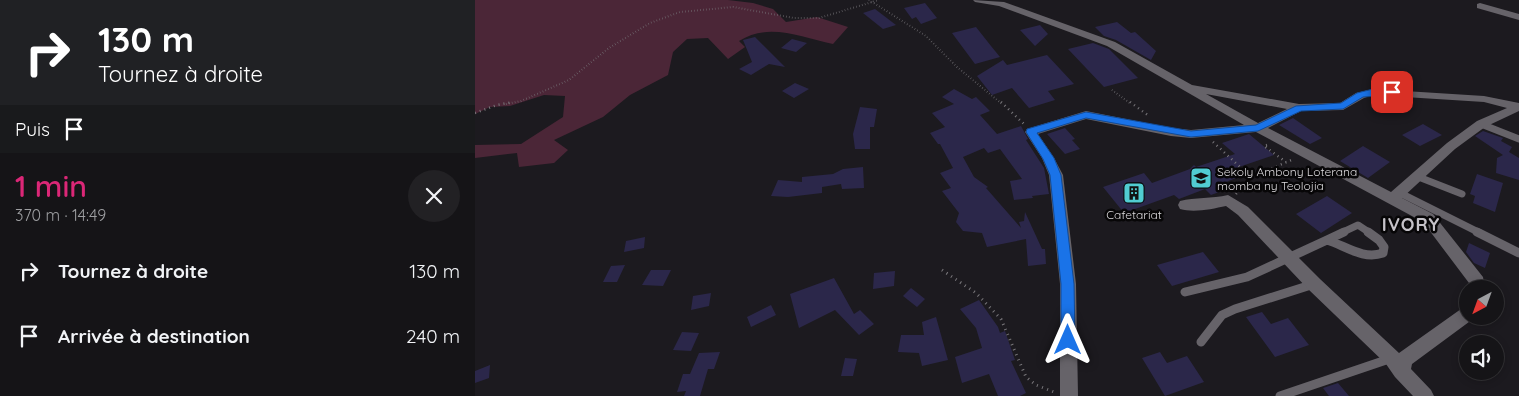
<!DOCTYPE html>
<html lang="fr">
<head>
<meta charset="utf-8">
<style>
	body { margin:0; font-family:Quicksand,sans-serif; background:#222124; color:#f1f3f6; height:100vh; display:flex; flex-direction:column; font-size:19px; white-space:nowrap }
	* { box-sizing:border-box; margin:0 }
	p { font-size:16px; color:#9d9ea1 }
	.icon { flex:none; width:28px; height:28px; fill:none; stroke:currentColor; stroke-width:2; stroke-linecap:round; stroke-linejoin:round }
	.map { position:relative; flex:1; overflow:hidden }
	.sheet { display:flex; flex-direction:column; background:#151417; width:475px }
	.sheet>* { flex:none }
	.guide { background:#202124; color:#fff; overflow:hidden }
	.needle { width:32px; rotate:221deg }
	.buttons { position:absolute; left:984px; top:280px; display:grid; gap:10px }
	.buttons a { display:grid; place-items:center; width:45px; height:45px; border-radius:50%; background:#151417; box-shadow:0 2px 8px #0003,0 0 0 1px #343336; font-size:25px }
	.pin { position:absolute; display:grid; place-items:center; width:42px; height:42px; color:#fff; margin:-21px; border-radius:10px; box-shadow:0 2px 8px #0006 }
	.me { position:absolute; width:55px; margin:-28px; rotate:0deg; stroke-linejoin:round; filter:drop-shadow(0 0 4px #0008) }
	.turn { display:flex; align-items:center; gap:18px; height:105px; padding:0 15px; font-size:22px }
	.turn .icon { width:65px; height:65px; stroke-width:2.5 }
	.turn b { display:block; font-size:35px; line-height:42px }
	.then { display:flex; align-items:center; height:48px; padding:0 15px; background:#0003; gap:10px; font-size:19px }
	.round { display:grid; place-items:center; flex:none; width:52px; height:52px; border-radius:26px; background:#222124 }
	.overview { display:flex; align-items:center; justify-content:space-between; height:85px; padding:0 15px }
	h1 { font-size:30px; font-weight:600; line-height:38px; color:#db2777 }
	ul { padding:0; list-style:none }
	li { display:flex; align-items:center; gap:15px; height:65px; padding:0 15px }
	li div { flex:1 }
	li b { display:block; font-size:19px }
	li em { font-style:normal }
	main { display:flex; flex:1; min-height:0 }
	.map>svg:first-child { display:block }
	.green { fill:#4b2637 }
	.building { fill:#2b274a }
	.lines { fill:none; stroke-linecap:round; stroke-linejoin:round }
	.path-far2 { stroke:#79777b; stroke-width:2; stroke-dasharray:0.5 2.5; stroke-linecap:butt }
	.path-far1 { stroke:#79777b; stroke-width:2.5; stroke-dasharray:1 4; stroke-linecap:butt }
	.path { stroke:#79777b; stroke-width:3; stroke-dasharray:1 4.5; stroke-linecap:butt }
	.service-far1 { stroke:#666369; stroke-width:7 }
	.service { stroke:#666369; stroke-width:9 }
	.minor { fill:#666369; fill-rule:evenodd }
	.route { fill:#1a73e8; stroke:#114b97 }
	.labels { text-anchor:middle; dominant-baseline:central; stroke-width:5; stroke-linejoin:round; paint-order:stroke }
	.poi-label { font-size:12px; fill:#dddbde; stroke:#070607; text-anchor:start }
	.district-label { font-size:18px; font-weight:bold; letter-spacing:1px; fill:#c5c2c8; stroke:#070607 }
</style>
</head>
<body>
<main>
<section class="sheet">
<div class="guide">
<div class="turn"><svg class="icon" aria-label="right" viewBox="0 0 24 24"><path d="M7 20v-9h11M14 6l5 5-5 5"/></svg><div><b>130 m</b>Tournez à droite</div></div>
<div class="then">Puis<svg class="icon" aria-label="arrive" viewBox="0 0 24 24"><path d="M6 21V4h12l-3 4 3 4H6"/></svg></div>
</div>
<div class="overview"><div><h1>1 min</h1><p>370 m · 14:49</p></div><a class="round"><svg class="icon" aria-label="close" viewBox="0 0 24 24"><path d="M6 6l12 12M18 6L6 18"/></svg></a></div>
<ul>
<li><svg class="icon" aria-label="right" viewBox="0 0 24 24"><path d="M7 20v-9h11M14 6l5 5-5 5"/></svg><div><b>Tournez à droite</b></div><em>130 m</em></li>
<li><svg class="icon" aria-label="arrive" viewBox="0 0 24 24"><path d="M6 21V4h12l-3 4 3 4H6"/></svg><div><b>Arrivée à destination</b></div><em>240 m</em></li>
</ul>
</section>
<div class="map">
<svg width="1044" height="396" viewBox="0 0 1044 396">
	<rect width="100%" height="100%" fill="#1c1a1f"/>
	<path class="green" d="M0 0H253L278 3 298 9 311 22 342 17 373 27 358 44C326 37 293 22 264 41L270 47 253 59 233 38 212 39 198 52 193 75 155 95 128 117 79 140 93 150 79 163 44 167 42 153 0 158V145L46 144 88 117 90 96 69 95 35 106 15 107 0 114Z"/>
	<path class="building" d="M450 3 462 18 446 24 441 17 437 19 429 8Z
		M400 9 421 25 408 29 388 13Z
		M642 22 656 33 660 32 681 51 676 60 641 40 629 36 620 27Z
		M565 25 573 34 560 46 545 30Z
		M501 27 516 46 525 57 500 64 477 33Z
		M280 37 310 67 294 64 276 75 264 69 277 62 268 40Z
		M317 39 332 43 321 52 306 48Z
		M618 43 634 49 663 78 629 87 593 49Z
		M572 55 599 84 573 91 580 100 554 108 537 88 517 95 502 76 528 60 532 65Z
		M320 83 334 89 319 98 307 91Z
		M479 89 497 99 501 97 515 111 505 115 522 134 546 126 553 139 551 140 569 168 574 194 557 196 558 198 539 200 535 181 547 179 525 149 513 153 509 148 488 157 499 177 513 187 511 188 546 228 544 222 549 221 550 212 567 249H570L571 264 553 266 551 239 512 247 507 233 488 231 481 222 484 213 467 191 476 188 465 173 478 168 465 144H463L455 133 470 127 457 113 479 104 467 97Z
		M385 107 402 109 399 127H395V149H380L378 134Z
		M818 118 831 127 847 138 835 144 804 125Z
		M948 124 967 135 945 146 927 135Z
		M590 128 600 139 597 140 605 149 590 154 572 134Z
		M1008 131 1028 138 1026 141 1037 147 1034 152 1044 158V180L1021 173 1022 158 1028 155 1000 136Z
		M774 134 799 155 758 169 766 176 741 186 747 191 736 195 730 189 704 199 699 195 649 213 628 187 669 173 677 183 715 169 719 165 721 167 760 154 747 143Z
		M888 146 915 162 893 178 865 161Z
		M388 167 389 188 367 189 366 184 347 187V193L313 197 296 196 303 180 327 182V177L358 174 368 169Z
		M1002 174 1028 183 1020 212 998 203 1000 196 995 194Z
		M852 196 877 213 846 233 821 214Z
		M170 237 169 248 149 252 151 241Z
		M994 243 1015 253 1010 268 999 263 991 252Z
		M728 252 744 272 697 286 682 265Z
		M150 265 142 282H128L136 266Z
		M176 270H196L188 286 167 285Z
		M420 271 419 286 398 289 399 273Z
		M359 278 379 314 385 310 399 324 384 335 360 310 324 328 315 294Z
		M436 288 450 299 442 307 428 296Z
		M236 293 234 306 216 310 218 296Z
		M504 300 523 327 525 333 530 331 540 360 536 361 551 393 545 396H523L514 374 487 383 480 357 507 348 501 328 485 309Z
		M296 305 301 315 276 327 272 317Z
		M787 312 796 324 813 318 834 345 800 357 771 317Z
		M461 317 473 360 447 366 444 353 423 352 426 335H449L447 322Z
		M207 332 224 333 216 351 198 350Z
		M245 352 239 369H233L225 396H209L211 391 202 392 208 374H215L224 353Z
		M685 352 692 363 712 356 729 382 690 396 667 358Z
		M370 358 382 359 378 376H366Z
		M15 365 14 378 0 383V371Z
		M863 383 874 396H854L848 388Z"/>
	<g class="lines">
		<path class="path-far2" d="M394 0 451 36 482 67 527 104
			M637 90 656 104
			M31 104 46 101 94 80 134 48 175 23 205 12 258 7 319 18H344L404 0"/>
		<path class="path-far1" d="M526 102 550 125
			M655 102 674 116
			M0 113 22 105 38 102
			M738 142 776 177
			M792 145 789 146 811 162
			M761 194 776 177 819 159"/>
		<path class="path" d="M467 270 501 293 526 319 551 377 561 385 579 392"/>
		<path class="service-far1" d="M1006 124 1044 139
			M941 176 987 194
			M923 192 1005 233
			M866 233 883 225 895 233"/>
		<path class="service" d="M1002 232 1044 253
			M852 240C871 246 888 260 908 253L909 247 904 240 893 232
			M852 240 869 232
			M710 292 772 277 852 240
			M726 342 747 315 760 309 839 284
			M805 396 917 358"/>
		<path class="minor" d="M498 0 529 2 640 42 717 85 824 104 865 103 881 93 898 89 1009 96 1044 103V111L1010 127 980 149 927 198 958 214 1008 277 1010 289H994V283L948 222 781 132 716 138 696 136 611 119 563 134 579 158 588 175 601 284 603 396H585V284L574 175 567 158 550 132 552 129 611 111 696 128 716 130 769 125 632 46 524 6 500 2ZM731 94 812 109 783 123ZM898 95 1009 102 1032 108 1002 121 972 143 916 192 793 128 826 111 868 110 889 98Z
			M1005 3 1044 14V20L1002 8V4Z
			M753 195 773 207 845 279 924 353 986 309 992 307V316H999L998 319 937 364 936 369 956 390 959 396H938L920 377 911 364 833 289 763 215 751 206C737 209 719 213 705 209L703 205 705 201C720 197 737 199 753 195Z"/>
	</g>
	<path class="route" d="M898 89H917L921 92 917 95 888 97 868 109 826 111 783 131 716 137 611 118 562 133 579 158 586 175 599 284 600 340 598 344 593 346 588 344 586 340V284L575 175 568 159 551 132 552 129 611 112 716 131 781 125 821 106 866 103 882 93Z"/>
	<defs>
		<g id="university-square" transform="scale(1.125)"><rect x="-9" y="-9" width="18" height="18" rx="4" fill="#51ccd2" stroke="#070607"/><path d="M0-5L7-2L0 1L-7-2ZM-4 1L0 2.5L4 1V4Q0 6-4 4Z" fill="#111"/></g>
		<g id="building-square" transform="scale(1.125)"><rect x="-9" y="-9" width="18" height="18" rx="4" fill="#51ccd2" stroke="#070607"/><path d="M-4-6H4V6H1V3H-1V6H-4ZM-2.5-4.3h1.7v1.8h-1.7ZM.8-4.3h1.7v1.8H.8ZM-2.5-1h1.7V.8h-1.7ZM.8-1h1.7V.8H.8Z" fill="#111"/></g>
	</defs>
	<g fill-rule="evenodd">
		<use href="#university-square" x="726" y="178"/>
		<use href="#building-square" x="659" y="193"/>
	</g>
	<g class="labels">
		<g class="poi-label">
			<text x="742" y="171">Sekoly Ambony Loterana<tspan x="742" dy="14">momba ny Teolojia</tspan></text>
			<text x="659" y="214" text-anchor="middle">Cafetariat</text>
		</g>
		<g class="district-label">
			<text x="936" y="224">IVORY</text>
		</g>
	</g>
</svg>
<div class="buttons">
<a><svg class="needle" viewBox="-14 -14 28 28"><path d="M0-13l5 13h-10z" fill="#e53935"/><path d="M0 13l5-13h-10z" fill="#9d9ea1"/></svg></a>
<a><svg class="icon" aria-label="sound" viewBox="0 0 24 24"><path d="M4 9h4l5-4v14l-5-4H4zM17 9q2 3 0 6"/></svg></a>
</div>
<div class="pin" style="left:917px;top:92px;background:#d93025"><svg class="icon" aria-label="arrive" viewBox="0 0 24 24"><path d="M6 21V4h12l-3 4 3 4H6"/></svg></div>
<svg class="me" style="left:593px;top:340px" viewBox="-20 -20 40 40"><path d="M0-17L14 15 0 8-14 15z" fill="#1a73e8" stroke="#fff" stroke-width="4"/></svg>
</div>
</main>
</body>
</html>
